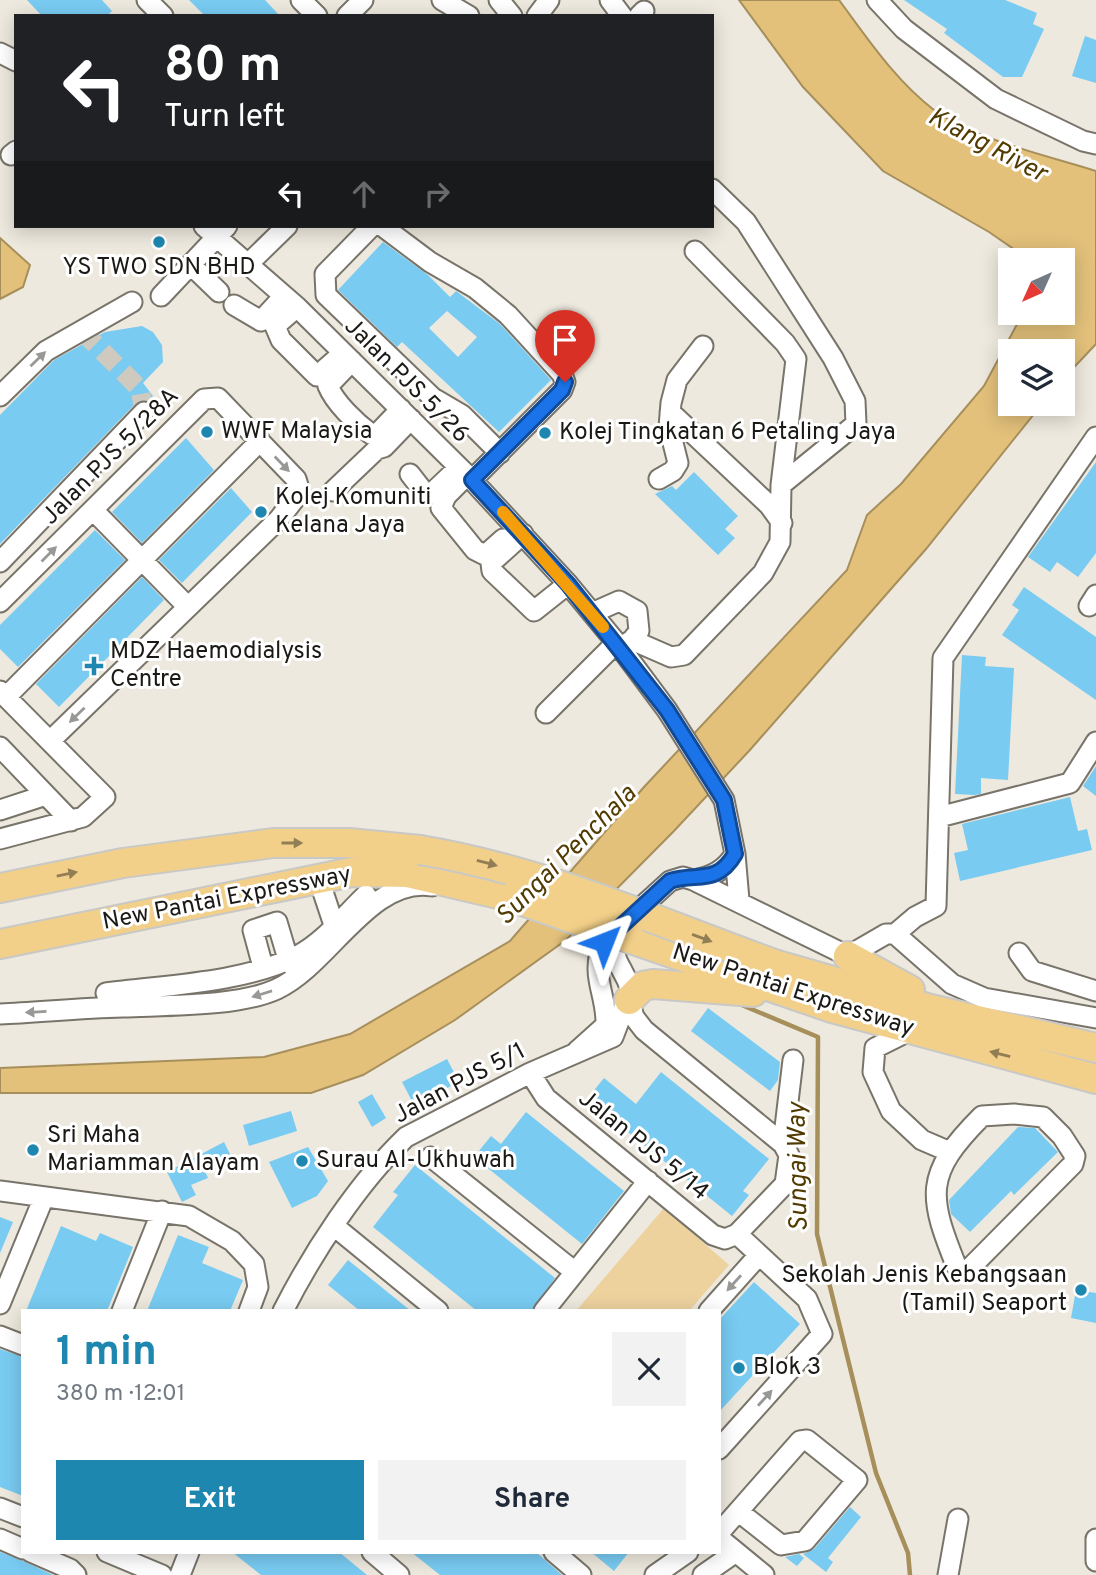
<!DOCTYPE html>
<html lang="en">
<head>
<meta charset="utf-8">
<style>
	body { margin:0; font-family:Overpass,sans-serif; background:#f2f2f3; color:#1f2937; height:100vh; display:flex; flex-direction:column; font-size:26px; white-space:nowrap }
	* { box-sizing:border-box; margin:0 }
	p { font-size:23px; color:#747a83 }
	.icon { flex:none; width:38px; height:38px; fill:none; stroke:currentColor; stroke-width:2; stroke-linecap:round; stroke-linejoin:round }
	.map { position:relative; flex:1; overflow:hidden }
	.sheet { position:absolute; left:21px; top:1309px; width:700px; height:245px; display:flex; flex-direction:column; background:#fff; border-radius:0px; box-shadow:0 4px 18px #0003 }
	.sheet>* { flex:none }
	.top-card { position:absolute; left:14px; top:14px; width:700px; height:214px; border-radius:0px; box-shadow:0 4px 18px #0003; background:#202124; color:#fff; overflow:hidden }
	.needle { width:46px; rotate:225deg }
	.tools { position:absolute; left:998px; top:248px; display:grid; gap:14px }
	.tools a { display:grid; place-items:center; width:77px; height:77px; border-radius:0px; background:#fff; box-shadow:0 4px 18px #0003; font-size:35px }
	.pin { position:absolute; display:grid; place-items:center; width:60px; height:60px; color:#fff; margin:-72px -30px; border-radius:50% 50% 50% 0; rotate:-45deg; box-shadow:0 0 7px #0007 }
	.pin .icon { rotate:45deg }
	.me { position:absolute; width:77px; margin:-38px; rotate:45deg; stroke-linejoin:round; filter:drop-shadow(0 0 5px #0008) }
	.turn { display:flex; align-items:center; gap:24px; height:147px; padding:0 35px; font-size:32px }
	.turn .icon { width:91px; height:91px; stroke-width:2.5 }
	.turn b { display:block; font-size:49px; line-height:60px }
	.lanes { display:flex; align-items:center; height:66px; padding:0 35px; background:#0003; justify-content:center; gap:35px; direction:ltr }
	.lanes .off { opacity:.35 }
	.round { display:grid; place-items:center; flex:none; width:74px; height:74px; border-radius:0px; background:#f2f2f3 }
	.head { display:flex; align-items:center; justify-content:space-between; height:119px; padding:0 35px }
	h1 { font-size:42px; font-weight:700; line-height:52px; color:#1e87b0 }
	.primary-button { display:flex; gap:14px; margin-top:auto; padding:14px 35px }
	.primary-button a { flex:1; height:80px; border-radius:0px; background:#1e87b0; color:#fff; font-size:28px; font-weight:700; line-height:80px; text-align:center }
	.primary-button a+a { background:#f2f2f3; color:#1f2937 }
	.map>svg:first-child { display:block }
	.green { fill:#edd29e }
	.water { fill:#e3c17b; stroke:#a78f5c; stroke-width:2 }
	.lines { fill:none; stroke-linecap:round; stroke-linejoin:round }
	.stream { stroke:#a78f5c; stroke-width:4.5 }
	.building { fill:#79cbf2; fill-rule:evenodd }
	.minor-tunnel { stroke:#cecac0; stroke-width:19; stroke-dasharray:19 10; stroke-linecap:butt }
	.minor-casing { stroke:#79746a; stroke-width:23 }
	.highway-casing { stroke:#c8c8c7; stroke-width:32 }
	.minor { stroke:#fff; stroke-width:19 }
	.highway { stroke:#f3d089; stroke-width:28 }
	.highway-bridge-casing { stroke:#c8c8c7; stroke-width:32; stroke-linecap:butt }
	.highway-bridge { stroke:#f3d089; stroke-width:28 }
	.oneway { fill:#989896 }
	.oneway2 { fill:#927e55 }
	.route-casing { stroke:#114b97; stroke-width:18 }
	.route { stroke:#1a73e8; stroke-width:12 }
	.slow { stroke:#f59e0b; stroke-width:12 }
	.poi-dot { fill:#1e87b0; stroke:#fff; stroke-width:2.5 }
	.labels { text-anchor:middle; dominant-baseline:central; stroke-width:6; stroke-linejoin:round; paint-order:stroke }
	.poi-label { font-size:24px; fill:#1b1915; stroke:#fff; text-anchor:start }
	.street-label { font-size:24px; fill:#1b1915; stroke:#fff }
	.water-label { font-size:26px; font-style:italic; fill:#523b00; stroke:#fff }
</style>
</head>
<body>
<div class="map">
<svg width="1096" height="1575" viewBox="0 0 1096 1575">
	<rect width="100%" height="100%" fill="#eee9de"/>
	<path class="green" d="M664 1208 729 1265 689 1311H576Z"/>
	<path class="water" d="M739 0H839C868 39 895 80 934 110 973 139 1049 156 1096 171V344L1062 380V352H1010V404H1042L926 549 749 751 673 832 566 940 455 1020 363 1075 311 1093H0V1068L264 1057 350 1034 510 941 644 787 847 570 867 515 901 484 984 386 1023 313H1062V261H1031L989 232 883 171 803 87Z
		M0 238 30 265 23 287 0 299Z"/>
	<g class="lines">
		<path class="stream" d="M737 1003 818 1037 817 1234 876 1473 908 1553 910 1575"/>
	</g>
	<path class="building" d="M27 0H102L112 11 107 16H42Z
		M189 0H265L280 16H205Z
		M904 0H1005L1037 13 1033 24 1044 29 1022 77H1003L944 33 947 29Z
		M1085 36 1096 40V83L1072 76Z
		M383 242 428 275 450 297 456 291 500 324 551 380 499 432 402 342 397 347 338 290ZM447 311 477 337 458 357 429 328Z
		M142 326 153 332 162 345 163 362 143 383 153 396 149 401 135 404 0 544V415L54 360 105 332Z
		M186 438 214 470 142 543 112 512Z
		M1096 462V553L1078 577 1057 562 1050 572 1028 557Z
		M694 472 738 516 725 529 735 538 718 555 655 494 672 486 676 490Z
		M231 488 252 512 182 583 159 560Z
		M95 530 125 560 18 667 0 649V625Z
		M142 577 164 600 59 707 36 684Z
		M1024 587 1096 637V700L1002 635 1019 610 1012 605Z
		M962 655 986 657 985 666 1014 668 1008 780 981 778V794L974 795 955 794Z
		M1096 766V796L1083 786Z
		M1070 797 1078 831 1087 829 1092 850 960 881 954 853 968 850 962 824Z
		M708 1008 780 1062 778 1080 770 1091 691 1031Z
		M447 1059 459 1082 414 1105 402 1082Z
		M661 1072 769 1159 743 1191 749 1195 732 1216 587 1099 604 1078 636 1104Z
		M372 1094 386 1118 372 1127 358 1102Z
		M291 1111 297 1131 249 1146 243 1125Z
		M526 1112 624 1191 582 1244 474 1157 491 1136 501 1144Z
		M1018 1127 1035 1128 1058 1152 1014 1195 1011 1191 970 1232 951 1214 949 1200Z
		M224 1142 232 1158 205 1171 208 1178 191 1185 196 1195 182 1202 167 1172Z
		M308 1147 328 1181 317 1196 292 1208 269 1162Z
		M415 1165 555 1278 532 1311H477L373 1227 398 1195 393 1192Z
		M0 1217 13 1222 0 1253Z
		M61 1226 96 1241 100 1233 133 1247 107 1311H26Z
		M178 1235 209 1247 202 1263 243 1280 230 1311H147Z
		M348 1260 411 1311H360L328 1285Z
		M754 1282 800 1324 719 1412V1320Z
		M1076 1290 1096 1293V1323L1071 1318Z
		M0 1349 23 1357V1496L0 1487Z
		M850 1507 861 1517 828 1558 833 1562 826 1572 803 1554 814 1549Z
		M0 1552 23 1561 53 1575H0Z
		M232 1552H339L367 1575H261Z
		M411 1552H536L562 1575H440Z
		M591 1552H629L614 1571Z
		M799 1554 804 1558 797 1566 785 1557Z"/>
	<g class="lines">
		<path class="minor-tunnel" d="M82 331 140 389 144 412"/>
		<g class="minor-casing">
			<path id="minor" d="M147 0 163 16
				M301 0 317 16
				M442 0 469 16
				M499 0 512 16
				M610 0 622 16
				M877 0 904 29 996 99 1083 141 1096 144
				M347 16 363 0
				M537 16 549 0
				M639 16 644 11
				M0 53 16 61
				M11 155 16 151
				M712 189 746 222 833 358 855 401 856 424 781 485
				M204 226 297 307 472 480 568 584 620 647 667 710 724 800 735 854 739 900
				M372 226 325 274 326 295 433 398 462 415 500 453
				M382 226 430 262 475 288 508 315 562 374 565 382 562 390 472 480
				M191 265 219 292
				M247 265 287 226
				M161 296 227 226
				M234 305 261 321 284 296
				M297 307 275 326 281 340 317 376 340 356
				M352 361 328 386C335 403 356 423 371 434H377L401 409
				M0 396 46 351 132 302
				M670 412 769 505 782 523
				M410 474 424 492 431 494 451 475
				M467 475 446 496 441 508 475 550 485 555 503 539
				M659 479 673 471 678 463 669 427 671 403 677 380 703 346
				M333 491 377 449 384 447 411 419
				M93 510 188 607
				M523 534 491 563 492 571 534 611 568 584
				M0 562 144 412
				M0 602 204 399 218 398 296 479 300 492 279 519 50 741
				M1089 606 1096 595
				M592 613 619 601 637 611 639 631 632 640 621 647
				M632 640 671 657 684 655 763 573 780 542 781 485 796 359 785 343 695 251
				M0 691 105 797 83 817 0 839
				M6 697 260 441
				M546 713 616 643
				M0 747 46 795
				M0 810 46 795 71 821
				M939 817 1070 783 1096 742
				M318 877 334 925
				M693 880C712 877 725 870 735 854
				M895 934 952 984 984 998 1096 1018
				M1019 953 1032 971 1096 991
				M263 967 253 930 277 922 288 959 295 969
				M106 993C166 985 243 983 297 956 324 942 345 915 366 895
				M0 1014C41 1012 82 1008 123 1007 166 1005 238 1007 277 989 329 965 370 876 432 886
				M913 1029 875 1048 873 1072 891 1111 922 1140 950 1152
				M577 1051 606 1025C607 993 589 976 604 941L670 881 683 877 693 880 848 956 886 934H895L915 917 936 906 943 658 1096 437
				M530 1073 546 1098 713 1235 725 1239 737 1234 785 1184 789 1155 783 1144 644 1030 634 1017 629 1000
				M1014 1114 1043 1117 1062 1136 1075 1156 1073 1164 966 1272 958 1270C928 1196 923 1175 982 1116Z
				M783 1144 793 1060
				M431 1157 575 1272
				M0 1191 189 1216 232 1241 254 1264 258 1287 249 1311
				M334 1226 438 1311
				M0 1304 44 1197
				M122 1311 162 1211
				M283 1311C313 1252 358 1183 406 1137L530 1073 613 1037 631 990C621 961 611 965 615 930
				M544 1311 648 1181
				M709 1311 759 1255
				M0 1336 23 1345
				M719 1449 822 1334 807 1299 737 1234
				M0 1508 23 1517
				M719 1533 800 1441 807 1440 857 1480 805 1541 781 1545 739 1512
				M719 1538 764 1575
				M0 1539 23 1549
				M1096 1539V1561
				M31 1552 70 1569 76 1575
				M107 1552 162 1575
				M372 1552 399 1575
				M554 1552 581 1575
				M180 1575 189 1552
				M655 1575 688 1552
				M703 1575 736 1552
				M948 1575 958 1519"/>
		</g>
		<g class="highway-casing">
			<path id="highway" d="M0 888 123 863 273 843H349L420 850
				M631 939 832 1008 1096 1079
				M0 944 352 872 408 873 511 897
				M848 956 910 990
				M777 965 927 1008 1096 1048
				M629 1000 643 986 653 984 753 992"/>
		</g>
		<use href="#minor" class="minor"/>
		<use href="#highway" class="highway"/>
		<g class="highway-bridge-casing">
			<path id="highway-bridge" d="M420 850C543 870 660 923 777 965
				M511 897 631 939"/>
		</g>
		<use href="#highway-bridge" class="highway-bridge"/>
	</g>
	<defs><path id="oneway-solid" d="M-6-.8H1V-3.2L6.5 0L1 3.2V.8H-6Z" transform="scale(1.75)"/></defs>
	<g class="oneway">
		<use href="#oneway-solid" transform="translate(38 359) rotate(-44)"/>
		<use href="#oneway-solid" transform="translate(282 464) rotate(46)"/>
		<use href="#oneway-solid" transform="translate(49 554) rotate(-45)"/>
		<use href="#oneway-solid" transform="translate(77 715) rotate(136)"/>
		<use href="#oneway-solid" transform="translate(262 994) rotate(163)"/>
		<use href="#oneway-solid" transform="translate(36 1012) rotate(177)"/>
		<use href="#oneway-solid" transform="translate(734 1283) rotate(132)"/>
		<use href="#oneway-solid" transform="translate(765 1398) rotate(-48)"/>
	</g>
	<g class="oneway2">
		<use href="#oneway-solid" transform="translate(292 843)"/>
		<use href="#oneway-solid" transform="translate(487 863) rotate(15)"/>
		<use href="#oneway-solid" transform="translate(67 874) rotate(-11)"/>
		<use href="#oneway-solid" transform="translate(702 938) rotate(20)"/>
		<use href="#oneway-solid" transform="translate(1000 1054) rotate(-166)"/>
	</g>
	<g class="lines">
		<g class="route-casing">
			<path id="route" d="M565 382 562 390 472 480 568 584 667 710 724 800 735 854C716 886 697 872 670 881L604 942"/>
		</g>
		<use href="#route" class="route"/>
		<path class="slow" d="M503 512 603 627"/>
	</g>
	<g class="poi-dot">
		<circle cx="159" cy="242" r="7"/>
		<circle cx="207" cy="432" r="7"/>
		<circle cx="545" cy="433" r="7"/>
		<circle cx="261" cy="512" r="7"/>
		<path d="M90.5 655.5h7v7h7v7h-7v7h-7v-7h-7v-7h7z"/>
		<circle cx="33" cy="1150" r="7"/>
		<circle cx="302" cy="1161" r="7"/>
		<circle cx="1081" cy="1290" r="7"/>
		<circle cx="739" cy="1368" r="7"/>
	</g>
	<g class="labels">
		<g class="poi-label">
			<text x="159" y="268" text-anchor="middle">YS TWO SDN BHD</text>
			<text x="221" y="432">WWF Malaysia</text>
			<text x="559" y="433">Kolej Tingkatan 6 Petaling Jaya</text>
			<text x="275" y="498">Kolej Komuniti<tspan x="275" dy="28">Kelana Jaya</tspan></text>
			<text x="110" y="652">MDZ Haemodialysis<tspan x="110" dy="28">Centre</tspan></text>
			<text x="47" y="1136">Sri Maha<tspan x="47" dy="28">Mariamman Alayam</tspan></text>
			<text x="316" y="1161">Surau Al-Ukhuwah</text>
			<text x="1067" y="1276" text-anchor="end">Sekolah Jenis Kebangsaan<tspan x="1067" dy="28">(Tamil) Seaport</tspan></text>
			<text x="753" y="1368">Blok 3</text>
		</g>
		<g class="street-label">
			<text transform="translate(406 381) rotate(45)">Jalan PJS 5/26</text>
			<text transform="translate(111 457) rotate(-45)">Jalan PJS 5/28A</text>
			<text transform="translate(227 899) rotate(-11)">New Pantai Expressway</text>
			<text transform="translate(793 991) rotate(18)">New Pantai Expressway</text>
			<text transform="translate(460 1084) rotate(-28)">Jalan PJS 5/1</text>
			<text transform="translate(643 1146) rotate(39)">Jalan PJS 5/14</text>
		</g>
		<g class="water-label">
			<text transform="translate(987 146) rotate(28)">Klang River</text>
			<text transform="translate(567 856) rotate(-45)">Sungai Penchala</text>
			<text transform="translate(799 1167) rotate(-91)">Sungai Way</text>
		</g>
	</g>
</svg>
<div class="tools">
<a><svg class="needle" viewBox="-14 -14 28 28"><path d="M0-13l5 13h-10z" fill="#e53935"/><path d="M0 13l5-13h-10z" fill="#747a83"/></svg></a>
<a><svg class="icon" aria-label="layers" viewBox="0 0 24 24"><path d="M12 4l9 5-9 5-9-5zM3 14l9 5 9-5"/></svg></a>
</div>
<div class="pin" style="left:565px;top:382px;background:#d93025"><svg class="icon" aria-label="arrive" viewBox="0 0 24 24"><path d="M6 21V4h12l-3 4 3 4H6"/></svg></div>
<svg class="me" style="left:604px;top:942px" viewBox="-20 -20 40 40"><path d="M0-17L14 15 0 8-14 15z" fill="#1a73e8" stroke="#fff" stroke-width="4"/></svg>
<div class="top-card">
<div class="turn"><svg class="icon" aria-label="left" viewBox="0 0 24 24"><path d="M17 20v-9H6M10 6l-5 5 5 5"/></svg><div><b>80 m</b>Turn left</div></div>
<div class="lanes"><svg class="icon" aria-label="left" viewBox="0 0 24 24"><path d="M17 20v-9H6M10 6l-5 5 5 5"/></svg><svg class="icon off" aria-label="ahead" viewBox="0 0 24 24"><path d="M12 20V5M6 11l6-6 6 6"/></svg><svg class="icon off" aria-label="right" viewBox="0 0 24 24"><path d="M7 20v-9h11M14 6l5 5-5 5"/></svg></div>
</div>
<section class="sheet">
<div class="head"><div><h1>1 min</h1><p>380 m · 12:01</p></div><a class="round"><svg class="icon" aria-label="close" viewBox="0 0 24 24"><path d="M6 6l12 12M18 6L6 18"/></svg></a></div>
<div class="primary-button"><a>Exit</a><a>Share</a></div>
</section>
</div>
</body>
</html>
